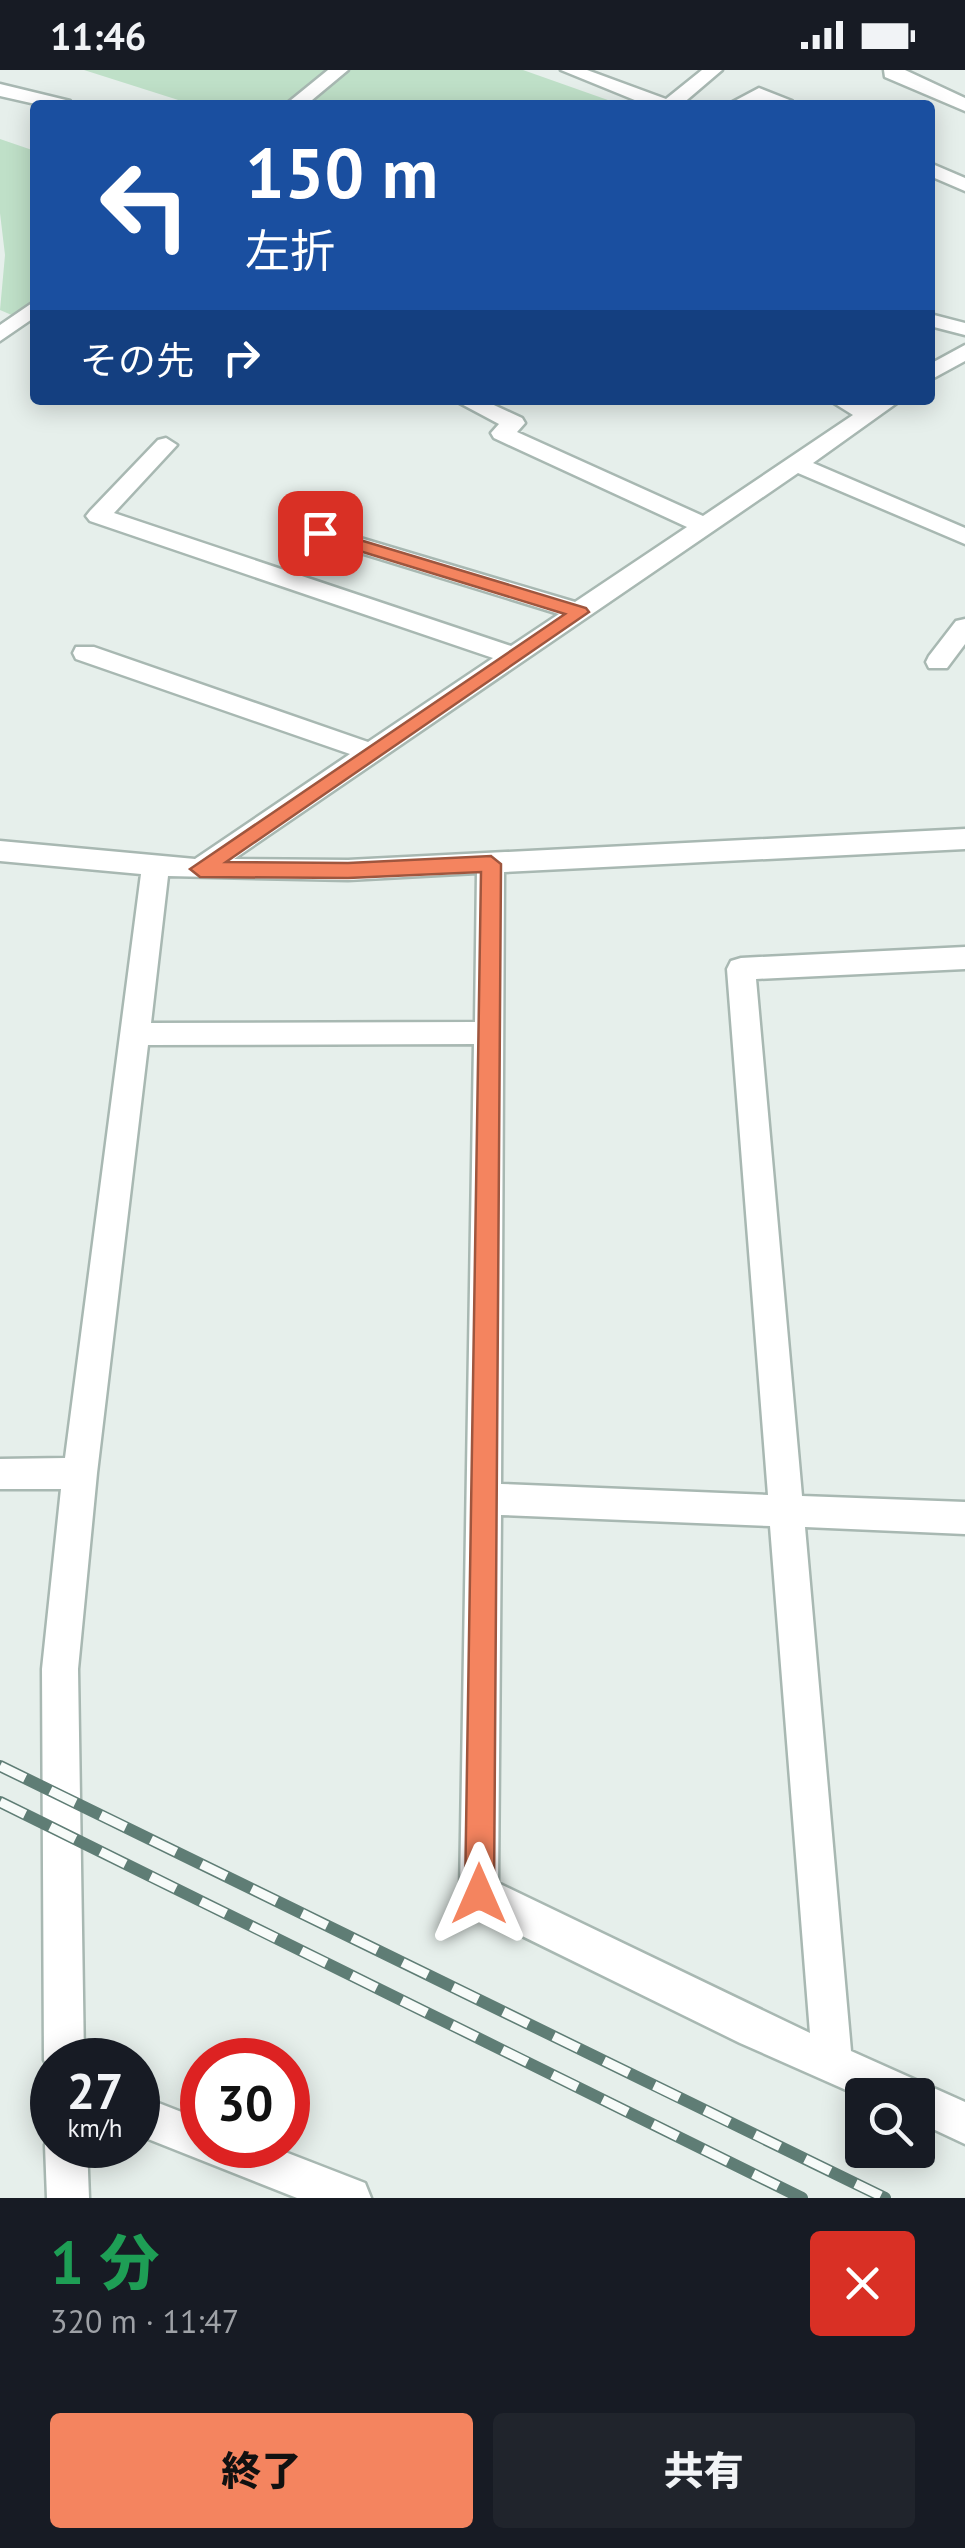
<!DOCTYPE html>
<html lang="ja">
<head>
<meta charset="utf-8">
<style>
	body { margin:0; font-family:"PT Sans","Noto Sans JP",sans-serif; background:#20242c; color:#f1f3f6; height:100vh; display:flex; flex-direction:column; font-size:38px; white-space:nowrap }
	* { box-sizing:border-box; margin:0 }
	p { font-size:32px; color:#9ea1a6 }
	.icon { flex:none; width:55px; height:55px; fill:none; stroke:currentColor; stroke-width:2; stroke-linecap:round; stroke-linejoin:round }
	.map { position:relative; height:2128px; overflow:hidden }
	.drawer { display:flex; flex-direction:column; background:#171b24; flex:1 }
	.drawer>* { flex:none }
	.top-card { position:absolute; left:30px; top:30px; width:905px; height:305px; border-radius:10px; box-shadow:0 5px 25px #0003; background:#1a4fa0; color:#fff; overflow:hidden }
	.buttons { position:absolute; left:845px; top:2008px; display:grid; gap:20px }
	.buttons a { display:grid; place-items:center; width:90px; height:90px; border-radius:10px; background:#171b24; box-shadow:0 5px 25px #0003; font-size:50px }
	.speed { position:absolute; left:30px; top:1968px; display:flex; gap:20px; font-size:50px; font-weight:700; text-align:center }
	.speed>* { display:grid; place-content:center; width:130px; height:130px; border-radius:50%; background:#171b24; box-shadow:0 5px 25px #0003; line-height:1 }
	.speed small { font-size:25px; font-weight:400 }
	.speed .limit { border:15px solid #d22; background:#fff; color:#111 }
	.pin { position:absolute; display:grid; place-items:center; width:85px; height:85px; color:#fff; margin:-42px; border-radius:20px; box-shadow:0 5px 15px #0006 }
	.me { position:absolute; width:110px; margin:-55px; rotate:0deg; stroke-linejoin:round; filter:drop-shadow(0 0 8px #0008) }
	.turn { display:flex; align-items:center; gap:35px; height:210px; padding:0 50px; font-size:45px }
	.turn .icon { width:130px; height:130px; stroke-width:2.5 }
	.turn b { display:block; font-size:70px; line-height:85px }
	.then { display:flex; align-items:center; height:95px; padding:0 50px; background:#0003; gap:20px; font-size:38px }
	.round { display:grid; place-items:center; flex:none; width:105px; height:105px; border-radius:10px; background:#20242c }
	.summary { display:flex; align-items:center; justify-content:space-between; height:170px; padding:0 50px }
	h1 { font-size:60px; font-weight:800; line-height:75px; color:#1e9e55 }
	.primary-button { display:flex; gap:20px; margin-top:auto; padding:20px 50px }
	.primary-button a { flex:1; height:115px; border-radius:10px; background:#f4845f; color:#111; font-size:40px; font-weight:800; line-height:115px; text-align:center }
	.primary-button a+a { background:#20242c; color:#f1f3f6 }
	.status { display:flex; justify-content:space-between; align-items:center; height:70px; padding:0 50px; background:#171b24; direction:ltr }
	.status svg { height:28px; fill:currentColor }
	.map>svg:first-child { display:block }
	.green { fill:#bfe0c8 }
	.lines { fill:none; stroke-linecap:round; stroke-linejoin:round }
	.minor-casing { stroke:#a8b8b2; stroke-width:5 }
	.minor { fill:#fff; fill-rule:evenodd }
	.rail-casing { stroke:#5f7d75; stroke-width:12 }
	.rail { stroke:#f7fbf9; stroke-width:9; stroke-dasharray:28; stroke-linecap:butt }
	.route { fill:#f4845f; stroke:#9f563e; stroke-width:2.5 }
</style>
</head>
<body>
<div class="status"><b>11:46</b><svg viewBox="0 0 49 12"><path d="M0 12V9h3v3zM5 12V6h3v6zM10 12V3h3v9zM15 12V0h3v12zM26 1h20v11H26zM47 4h2v5h-2z"/></svg></div>
<div class="map">
<svg width="965" height="2128" viewBox="0 0 965 2128">
	<rect width="100%" height="100%" fill="#e6efeb"/>
	<path class="green" d="M84 0H523L622 35H194Z
		M0 69 35 81V255L0 240 5 185 0 143Z"/>
	<g class="lines">
		<g class="minor-casing">
			<path id="minor" d="M328 0H348L306 35H285Z
				M561 0H587L666 29 702 0H722L681 35H647Z
				M884 0H905L965 28V41L885 7Z
				M0 14 70 31 72 35H40L0 26Z
				M759 18 792 31 794 35 759 31 751 35H727Z
				M930 93 965 108V121L930 106Z
				M35 231V247L0 271V255Z
				M930 244 965 253V265L930 256Z
				M965 275V291L930 310V294Z
				M454 330H483L522 348 525 353 517 362 703 446 853 345 829 330H857L868 335 875 330H901L813 393 965 458V474L798 403 234 789 348 790 965 759V779L504 802 501 1414 768 1425 727 899 731 891 741 888 965 877V899L756 909 802 1426 965 1432V1464L805 1457 851 1981 965 2032V2074L918 2052V2025L862 2027 740 1973 465 1838 460 1824 474 974 148 975 97 1403 78 1599 84 1990H52V2005L44 1990 42 1599 61 1419H0V1389L65 1388 141 804 0 791V771L195 789 350 684 76 589 73 583 76 577H94L368 672 493 588 90 451 86 446 90 441 158 370 166 368 177 375 114 443 511 576 559 544 312 468 308 463 320 456 575 532 687 457 494 368 491 363 499 354ZM477 803 475 952 151 953 168 806 348 810ZM501 1445 770 1456 810 1963 498 1813Z
				M965 549V574L947 598H929L926 592 929 586 956 551Z
				M138 2025 202 2050V2075H267L365 2113 371 2128H297L138 2065Z
				M51 2060 52 2075H87L89 2128H47L45 2075Z"/>
		</g>
		<use href="#minor" class="minor"/>
		<g class="rail-casing">
			<path id="rail" d="M0 1696 885 2128
				M0 1732 802 2128"/>
		</g>
		<use href="#rail" class="rail"/>
	</g>
	<path class="route" d="M320 458 586 538 589 542 226 792 348 793 491 786 501 794 494 1824 490 1835 479 1839 469 1835 465 1824 481 802 348 808 200 807 190 799 565 544 314 467V459Z"/>
</svg>
<div class="buttons">
<a><svg class="icon" aria-label="search" viewBox="0 0 24 24"><circle cx="10" cy="10" r="6"/><path d="M15 15l6 6"/></svg></a>
</div>
<div class="speed"><div>27<small>km/h</small></div><div class="limit">30</div></div>
<div class="pin" style="left:320px;top:463px;background:#d93025"><svg class="icon" aria-label="arrive" viewBox="0 0 24 24"><path d="M6 21V4h12l-3 4 3 4H6"/></svg></div>
<svg class="me" style="left:479px;top:1824px" viewBox="-20 -20 40 40"><path d="M0-17L14 15 0 8-14 15z" fill="#f4845f" stroke="#fff" stroke-width="4"/></svg>
<div class="top-card">
<div class="turn"><svg class="icon" aria-label="left" viewBox="0 0 24 24"><path d="M17 20v-9H6M10 6l-5 5 5 5"/></svg><div><b>150 m</b>左折</div></div>
<div class="then">その先<svg class="icon" aria-label="right" viewBox="0 0 24 24"><path d="M7 20v-9h11M14 6l5 5-5 5"/></svg></div>
</div>
</div>
<section class="drawer">
<div class="summary"><div><h1>1 分</h1><p>320 m · 11:47</p></div><a class="round" style="background:#d93025;color:#fff"><svg class="icon" aria-label="close" viewBox="0 0 24 24"><path d="M6 6l12 12M18 6L6 18"/></svg></a></div>
<div class="primary-button"><a>終了</a><a>共有</a></div>
</section>
</body>
</html>
